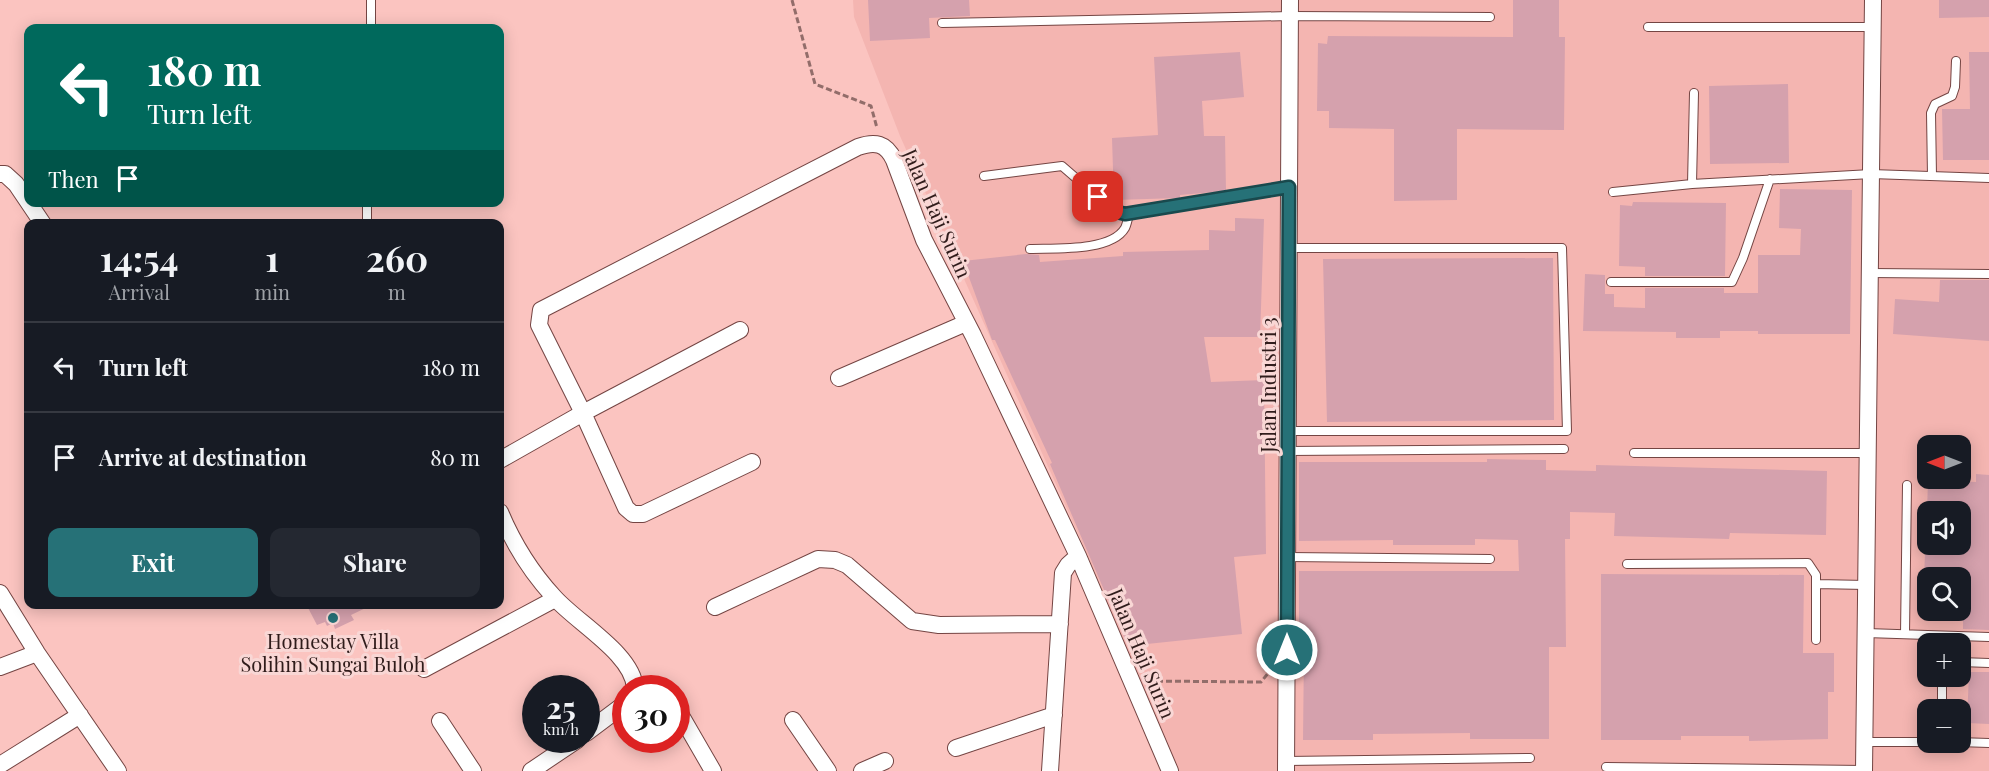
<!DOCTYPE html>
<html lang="en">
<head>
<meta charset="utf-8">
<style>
	body { margin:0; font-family:"Playfair Display",serif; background:#242831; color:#f1f3f6; height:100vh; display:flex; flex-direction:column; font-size:22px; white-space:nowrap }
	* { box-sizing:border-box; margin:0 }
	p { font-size:20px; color:#9ea1a6 }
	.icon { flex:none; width:33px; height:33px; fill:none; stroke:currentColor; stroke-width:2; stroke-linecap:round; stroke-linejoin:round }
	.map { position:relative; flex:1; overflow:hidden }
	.details { position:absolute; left:24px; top:219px; width:480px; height:390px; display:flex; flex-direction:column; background:#171b24; border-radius:12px; box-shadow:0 3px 15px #0003 }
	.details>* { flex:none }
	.hud { position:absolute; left:24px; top:24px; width:480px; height:183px; border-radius:12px; box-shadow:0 3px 15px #0003; background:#00695c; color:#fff; overflow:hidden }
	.needle { width:39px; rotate:270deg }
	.controls { position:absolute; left:1917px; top:435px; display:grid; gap:12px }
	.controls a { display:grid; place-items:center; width:54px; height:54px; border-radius:12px; background:#171b24; box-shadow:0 3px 15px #0003; font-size:30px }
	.speed { position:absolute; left:522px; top:675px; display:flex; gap:12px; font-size:30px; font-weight:700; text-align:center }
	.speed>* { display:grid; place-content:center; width:78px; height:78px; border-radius:50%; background:#171b24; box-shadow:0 3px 15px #0003; line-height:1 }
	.speed small { font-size:15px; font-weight:400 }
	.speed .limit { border:9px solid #d22; background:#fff; color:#111 }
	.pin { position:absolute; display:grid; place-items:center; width:51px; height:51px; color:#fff; margin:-26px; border-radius:12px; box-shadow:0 3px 9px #0006 }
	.me { position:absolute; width:66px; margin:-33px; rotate:0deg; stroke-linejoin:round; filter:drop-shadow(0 0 4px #0008) }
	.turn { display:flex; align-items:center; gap:21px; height:126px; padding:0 24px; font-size:27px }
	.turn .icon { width:78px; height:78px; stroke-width:2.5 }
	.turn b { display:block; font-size:42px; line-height:51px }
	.then { display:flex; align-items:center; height:57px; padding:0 24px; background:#0003; gap:12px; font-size:22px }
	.eta { display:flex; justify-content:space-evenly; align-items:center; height:102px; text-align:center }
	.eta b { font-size:36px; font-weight:700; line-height:42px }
	.action { display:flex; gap:12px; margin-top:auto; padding:12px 24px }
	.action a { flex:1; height:69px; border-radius:12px; background:#267177; color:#fff; font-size:24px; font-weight:700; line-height:69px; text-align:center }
	.action a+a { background:#242831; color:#f1f3f6 }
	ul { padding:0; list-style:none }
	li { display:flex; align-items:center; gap:18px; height:90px; padding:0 24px; border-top:2px solid #363941 }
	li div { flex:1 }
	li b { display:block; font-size:22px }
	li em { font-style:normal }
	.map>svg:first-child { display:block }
	.built { fill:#f4b5b1; fill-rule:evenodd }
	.building { fill:#d5a1ad }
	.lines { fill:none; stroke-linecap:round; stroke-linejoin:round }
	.lane-casing { stroke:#744543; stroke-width:10 }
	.street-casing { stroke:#744543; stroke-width:18 }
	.path { stroke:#926d6a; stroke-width:3; stroke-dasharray:6 3; stroke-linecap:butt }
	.lane { stroke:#fff; stroke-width:8 }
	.street { stroke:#fff; stroke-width:16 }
	.route-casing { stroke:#19494d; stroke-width:15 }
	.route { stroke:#267177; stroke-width:10 }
	.poi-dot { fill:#267177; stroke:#f9d7d5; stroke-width:2 }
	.labels { text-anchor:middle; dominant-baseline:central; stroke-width:6; stroke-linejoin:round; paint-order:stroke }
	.street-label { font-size:20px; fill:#301c1b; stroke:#f9d7d5 }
	.poi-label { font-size:20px; fill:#301c1b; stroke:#f9d7d5 }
</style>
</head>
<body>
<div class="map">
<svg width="1989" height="771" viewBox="0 0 1989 771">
	<rect width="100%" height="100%" fill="#fbc4c0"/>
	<path class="built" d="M853 0H1989V771H1177L1081 540 900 136 854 17ZM1928 446H1960V478H1928ZM1928 512H1960V544H1928ZM1928 578H1960V610H1928ZM1928 644H1960V676H1928ZM1928 710H1960V742H1928Z"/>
	<path class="building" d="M868 0H969L970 16 929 18 930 38 870 41Z
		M1513 0H1559V37H1565L1564 130 1457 129V200L1394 201V129L1329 128V111H1317L1318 43 1327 44 1328 36 1513 37Z
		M1939 0H1989V17L1939 18Z
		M1240 52 1244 97 1202 101 1204 136H1225L1226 191 1180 195V198L1114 200 1112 138 1158 135 1154 57Z
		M1969 52H1989V160H1943L1942 109H1970Z
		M1788 84 1789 163 1710 164 1709 86Z
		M1780 189 1852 190 1850 334H1758V331H1720V338H1676V332L1583 331 1585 274 1605 275V294H1614V307L1645 308V288H1724V293H1758V255H1800L1801 229 1779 228Z
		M1633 202 1726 203 1725 276H1645V267L1619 266 1620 205 1632 206Z
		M1235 218 1264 219 1260 337H1204L1211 382 1264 380 1266 554 1234 557 1242 634 1128 646 1050 464 1052 463 995 340H992L963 261 1026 254 1039 255 1040 262 1123 256V252L1209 250V230L1235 231Z
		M1553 258 1554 420 1327 422 1323 259Z
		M1940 280H1989V341L1893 334 1895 299 1939 302Z
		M1487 459 1546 460V470L1596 471V465L1827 471 1826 535 1730 533 1729 539 1614 536 1615 513 1570 512V539H1565L1566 647H1549V739H1470V733L1373 734V740H1303L1304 649H1299V571H1519L1518 540 1475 539V545H1393V540L1299 541V462H1487Z
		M1976 474 1989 475V630L1963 629V621H1960V578H1924L1925 554 1921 544H1960V512H1927L1928 480 1976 482Z
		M1601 574 1804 575 1803 653H1834V692H1828V739L1749 741V736H1681V740H1601Z
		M306 604H374L351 615 354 620 335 629 333 623 327 626 325 622 317 625Z
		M1969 672H1989V724L1967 723Z"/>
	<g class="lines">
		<g class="lane-casing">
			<path id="lane" d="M371 0V28
				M942 23 1290 16 1490 17
				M1648 27H1873
				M984 176 1062 166 1114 211 1125 214 1289 187
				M1932 176 1931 113 1935 104 1952 96 1955 87 1956 61
				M1692 184 1694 93
				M1613 192 1692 184 1871 174 1989 178
				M367 224V202
				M1030 249C1054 248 1111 252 1125 228 1127 224 1128 218 1129 214
				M1870 273 1989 274
				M1611 282H1732L1743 258 1770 179
				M1288 431H1567L1562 248H1289
				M1288 451 1564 449
				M1634 453H1868
				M1287 557 1490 559
				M1627 564 1808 563 1816 575V640
				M1816 584 1866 585
				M1866 633 1989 637
				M1905 634 1907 485
				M1960 662 1989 663
				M1942 710V676
				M1865 742H1928
				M1958 742 1989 743
				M1286 761 1530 758
				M1606 767 1864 770"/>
		</g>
		<g class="street-casing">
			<path id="street" d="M0 174H5L16 184 43 224
				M740 330 583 413 626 508 633 514H643L752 462
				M839 378 966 323
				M500 460 583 413 539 325 541 310 858 147C875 141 886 143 894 160L924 240 973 335 1078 556 1170 771
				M500 512C513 543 531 572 554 597 577 623 633 654 635 688
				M0 593 37 653 118 771
				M715 607 818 559 835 560 847 565 912 621 939 625 1060 624
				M0 667 37 653
				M424 669 555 599
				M676 707 713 771
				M793 720 828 771
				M440 721 473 771
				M586 733 626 703
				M956 748 1054 715
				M0 765 80 715
				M531 771 577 740
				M862 771 885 761
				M1050 771 1063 573 1068 565 1078 556
				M1286 771 1290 0
				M1864 771 1873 0"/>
		</g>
		<path class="path" d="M792 0 815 84 871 106 877 128
			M1148 681 1261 682 1269 672"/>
		<use href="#lane" class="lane"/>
		<use href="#street" class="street"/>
	</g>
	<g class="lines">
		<g class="route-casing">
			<path id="route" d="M1098 197 1114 211 1125 214 1289 187 1287 650"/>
		</g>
		<use href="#route" class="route"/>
	</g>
	<circle class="poi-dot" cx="333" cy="618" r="6"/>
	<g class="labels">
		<g class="street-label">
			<text transform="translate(938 213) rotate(66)">Jalan Haji Surin</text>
			<text transform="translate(1267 385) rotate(-90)">Jalan Industri 3</text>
			<text transform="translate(1143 653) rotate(67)">Jalan Haji Surin</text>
		</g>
		<g class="poi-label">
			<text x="333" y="640">Homestay Villa<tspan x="333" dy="23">Solihin Sungai Buloh</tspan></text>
		</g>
	</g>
</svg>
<div class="controls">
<a><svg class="needle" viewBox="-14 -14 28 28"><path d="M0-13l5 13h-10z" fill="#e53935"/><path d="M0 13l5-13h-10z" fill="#9ea1a6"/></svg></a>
<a><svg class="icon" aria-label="sound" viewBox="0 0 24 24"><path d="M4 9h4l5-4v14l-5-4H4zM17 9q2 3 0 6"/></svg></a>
<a><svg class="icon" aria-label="search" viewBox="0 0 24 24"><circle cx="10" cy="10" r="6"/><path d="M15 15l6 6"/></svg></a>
<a>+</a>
<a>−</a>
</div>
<div class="speed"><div>25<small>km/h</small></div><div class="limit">30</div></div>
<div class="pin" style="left:1098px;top:197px;background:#d93025"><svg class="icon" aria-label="arrive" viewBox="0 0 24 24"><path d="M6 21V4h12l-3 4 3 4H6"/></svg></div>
<svg class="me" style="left:1287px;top:650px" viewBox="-20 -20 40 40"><circle r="17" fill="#267177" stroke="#fff" stroke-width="3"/><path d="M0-11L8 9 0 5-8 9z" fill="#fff"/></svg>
<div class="hud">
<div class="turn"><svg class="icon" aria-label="left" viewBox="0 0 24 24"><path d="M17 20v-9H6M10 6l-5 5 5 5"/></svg><div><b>180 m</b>Turn left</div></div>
<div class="then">Then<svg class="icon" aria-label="arrive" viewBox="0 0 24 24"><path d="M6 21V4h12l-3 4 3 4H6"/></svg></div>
</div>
<section class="details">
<div class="eta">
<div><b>14:54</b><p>Arrival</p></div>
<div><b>1</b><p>min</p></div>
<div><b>260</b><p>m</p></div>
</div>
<ul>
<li><svg class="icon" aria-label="left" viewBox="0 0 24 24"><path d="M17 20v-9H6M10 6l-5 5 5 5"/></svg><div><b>Turn left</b></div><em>180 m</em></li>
<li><svg class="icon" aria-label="arrive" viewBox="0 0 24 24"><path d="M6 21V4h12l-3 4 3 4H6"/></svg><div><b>Arrive at destination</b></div><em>80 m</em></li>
</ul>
<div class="action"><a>Exit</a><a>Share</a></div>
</section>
</div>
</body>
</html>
